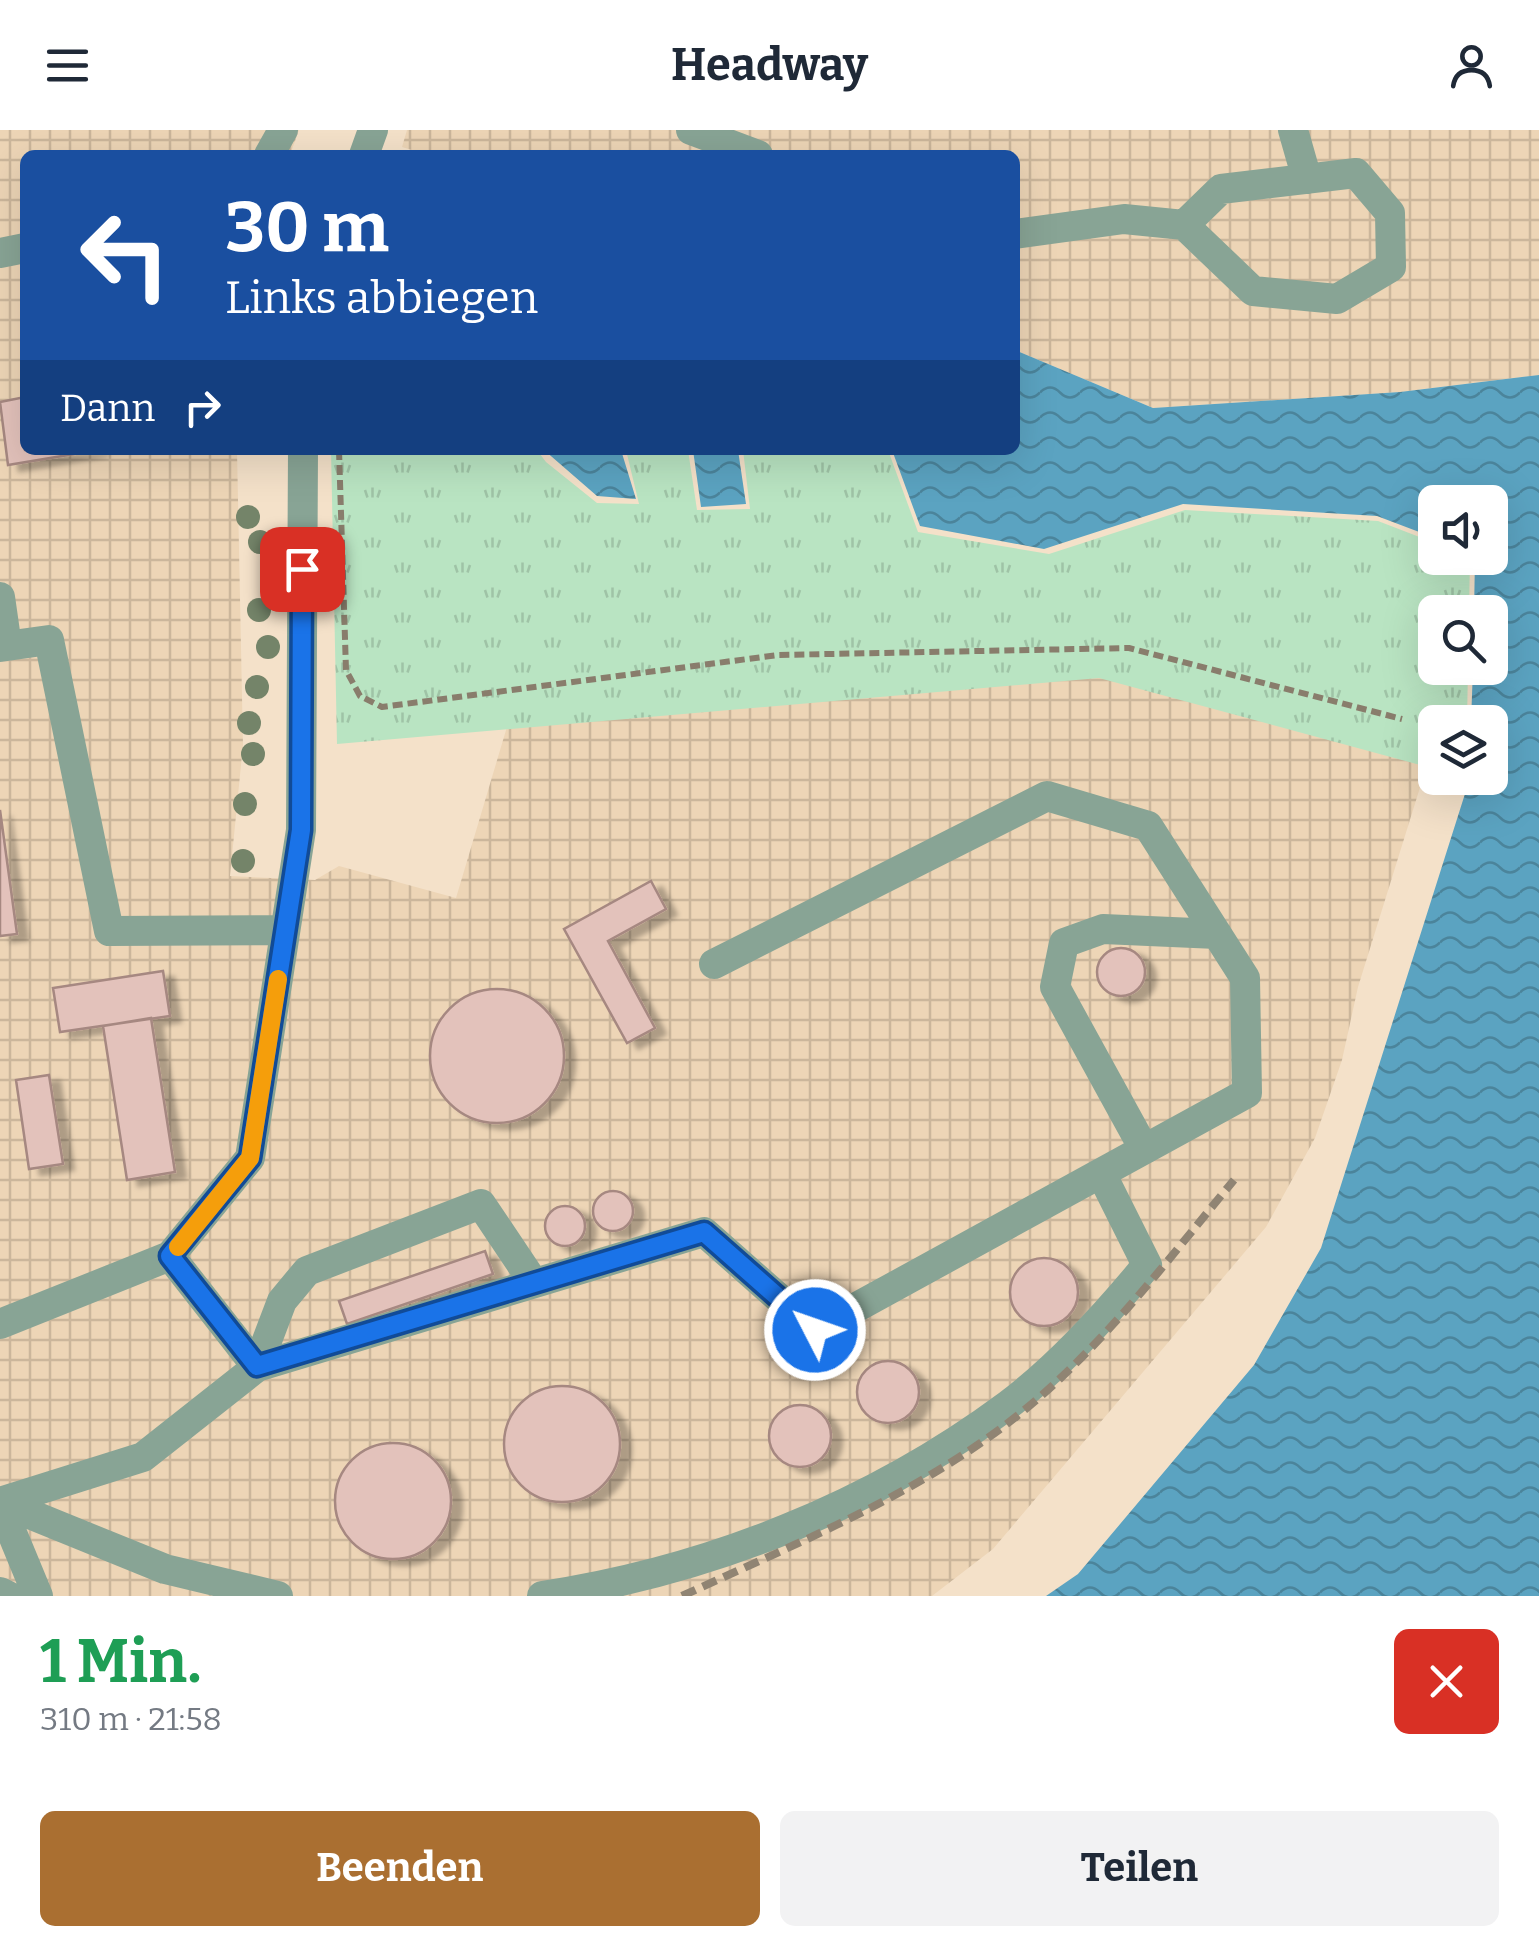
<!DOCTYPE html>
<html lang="de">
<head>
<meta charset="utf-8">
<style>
	body { margin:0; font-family:Bitter,serif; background:#f2f2f3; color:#1f2937; height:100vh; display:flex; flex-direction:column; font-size:38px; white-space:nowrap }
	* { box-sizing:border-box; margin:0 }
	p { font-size:32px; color:#747a83 }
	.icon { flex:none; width:55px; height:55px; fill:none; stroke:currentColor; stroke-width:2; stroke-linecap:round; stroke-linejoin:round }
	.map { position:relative; height:1466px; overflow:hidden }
	.panel { display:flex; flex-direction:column; background:#fff; flex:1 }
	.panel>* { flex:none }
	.top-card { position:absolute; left:20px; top:20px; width:1000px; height:305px; border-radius:15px; box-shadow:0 10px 40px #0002; background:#1a4fa0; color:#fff; overflow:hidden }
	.tools { position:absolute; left:1418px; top:355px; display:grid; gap:20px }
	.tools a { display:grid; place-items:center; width:90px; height:90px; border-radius:15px; background:#fff; box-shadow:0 10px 40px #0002; font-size:50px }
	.pin { position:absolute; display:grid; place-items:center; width:85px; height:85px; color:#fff; margin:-42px; border-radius:20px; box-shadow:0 5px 15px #0006 }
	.me { position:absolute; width:110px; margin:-55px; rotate:311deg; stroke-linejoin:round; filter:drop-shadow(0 0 8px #0008) }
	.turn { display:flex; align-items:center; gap:35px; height:210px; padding:0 40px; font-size:45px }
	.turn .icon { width:130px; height:130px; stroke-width:2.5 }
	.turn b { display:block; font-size:70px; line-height:85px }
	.then { display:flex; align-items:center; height:95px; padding:0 40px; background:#0003; gap:20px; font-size:38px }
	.round { display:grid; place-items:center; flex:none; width:105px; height:105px; border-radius:15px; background:#f2f2f3 }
	.headline { display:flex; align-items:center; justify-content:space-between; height:170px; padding:0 40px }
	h1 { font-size:60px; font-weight:700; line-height:75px; color:#1e9e55 }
	.primary-button { display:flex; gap:20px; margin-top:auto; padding:20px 40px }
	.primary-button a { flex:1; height:115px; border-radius:15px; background:#aa6f31; color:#fff; font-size:40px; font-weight:700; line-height:115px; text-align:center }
	.primary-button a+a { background:#f2f2f3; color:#1f2937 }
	header { display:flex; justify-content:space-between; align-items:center; height:130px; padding:0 40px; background:#fff; font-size:45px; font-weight:700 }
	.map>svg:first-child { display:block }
	.industrial { fill:url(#industrial-grid) }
	.grass { fill:url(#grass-tufts) }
	.water { fill:url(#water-waves) }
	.building { fill:#e3c2bb; stroke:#a68881; stroke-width:2.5; filter:url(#shadow) }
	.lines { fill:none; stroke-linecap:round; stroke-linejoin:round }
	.path { stroke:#897d6c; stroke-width:6; stroke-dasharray:10 5; stroke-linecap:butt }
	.minor { stroke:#88a495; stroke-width:30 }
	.rail { stroke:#908473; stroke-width:8; stroke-dasharray:15 8; stroke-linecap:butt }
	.tree { fill:#748469 }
	.route-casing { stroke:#114b97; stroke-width:25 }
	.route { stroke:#1a73e8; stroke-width:18 }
	.slow { stroke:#f59e0b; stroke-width:18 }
</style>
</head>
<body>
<header><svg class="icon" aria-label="menu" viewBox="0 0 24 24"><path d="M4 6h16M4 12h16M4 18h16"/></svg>Headway<svg class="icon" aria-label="person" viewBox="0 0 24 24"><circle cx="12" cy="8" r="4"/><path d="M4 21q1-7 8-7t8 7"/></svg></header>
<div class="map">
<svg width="1539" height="1466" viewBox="0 0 1539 1466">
	<defs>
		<pattern id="industrial-grid" width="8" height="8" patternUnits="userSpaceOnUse" patternTransform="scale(2.5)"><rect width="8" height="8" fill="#edd5b6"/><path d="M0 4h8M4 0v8" fill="none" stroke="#cbb69b"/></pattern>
		<pattern id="grass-tufts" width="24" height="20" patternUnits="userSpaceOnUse" patternTransform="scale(2.5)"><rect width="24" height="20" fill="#b9e4c2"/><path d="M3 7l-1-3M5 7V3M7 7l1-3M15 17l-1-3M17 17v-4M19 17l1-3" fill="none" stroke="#9fc3a6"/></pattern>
		<pattern id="water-waves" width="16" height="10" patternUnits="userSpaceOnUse" patternTransform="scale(2.5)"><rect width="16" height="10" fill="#5ba3c1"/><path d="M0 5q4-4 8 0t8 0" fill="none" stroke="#4b849b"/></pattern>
		<filter id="shadow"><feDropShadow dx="11" dy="6" stdDeviation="2.5" flood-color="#0004"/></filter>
	</defs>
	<rect width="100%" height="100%" fill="#f4e1c9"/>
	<path class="industrial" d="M0 0H299L290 25H25V320H237L243 615 230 746 315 750 339 736 456 768 512 580 1127 544 1427 635 1358 857 1342 930 1315 1008 1266 1097 993 1419 932 1466H0Z
		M407 0H1539V245L1400 262 1153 278 1015 220V25H427L402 17Z"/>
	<path class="grass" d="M331 320H537L546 332 597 373 639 374 626 320H688L697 380 750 379 743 320H888L918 402 1049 424 1185 380 1378 391 1435 413V428H1470L1469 482H1435V538H1468L1467 592H1435V639L1099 548 337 614Z"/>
	<path class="water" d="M1015 220 1153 278 1400 262 1539 245V1466H1046L1078 1444 1254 1235 1321 1118 1470 648H1490V592H1471L1473 538H1490V482H1474L1475 428H1490V372H1435V408L1377 386 1183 374 1044 419 920 396 892 320H1015Z
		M544 320H621L636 369 597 366Z
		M693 320H738L746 374 701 377Z"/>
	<path class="building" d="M25 267V320H98L8 335 0 272Z
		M0 680 17 804 0 806Z
		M651 751 666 779 608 811 655 898 627 913 564 799Z
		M1097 842a24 24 0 1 1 48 0a24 24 0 1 1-48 0Z
		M163 841 170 886 60 902 53 858Z
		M430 926a67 67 0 1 1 134 0a67 67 0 1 1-134 0Z
		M151 888 175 1042 127 1050 103 896Z
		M49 945 63 1034 29 1039 16 950Z
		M593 1081a20 20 0 1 1 40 0a20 20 0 1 1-40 0Z
		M545 1096a20 20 0 1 1 40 0a20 20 0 1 1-40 0Z
		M485 1121 493 1144 347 1194 339 1171Z
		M1010 1162a34 34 0 1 1 68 0a34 34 0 1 1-68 0Z
		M857 1262a31 31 0 1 1 62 0a31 31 0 1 1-62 0Z
		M504 1314a58 58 0 1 1 116 0a58 58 0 1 1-116 0Z
		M769 1306a31 31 0 1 1 62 0a31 31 0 1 1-62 0Z
		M335 1371a58 58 0 1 1 116 0a58 58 0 1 1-116 0Z"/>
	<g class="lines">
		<path class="path" d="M339 320 346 540 360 566 382 577 778 525 1129 518 1402 589"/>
		<path class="minor" d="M691 0 758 25
			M1293 0 1307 49
			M269 25 283 0
			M364 25 373 0
			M1015 104 1124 89 1184 95 1253 161 1337 169 1391 137 1390 83 1356 43 1221 59 1184 95
			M0 123 25 118
			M0 467 7 516
			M0 517 49 510 109 801 285 800
			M1144 1019 1055 857 1064 813 1103 799 1217 804
			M170 1126 257 1237 704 1102 815 1200 1247 963 1245 848 1148 696 1047 666 714 834
			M0 1194 170 1126 250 1028 301 700 303 320
			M0 1372 143 1327 257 1237 282 1171 307 1141 481 1074 534 1153
			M0 1372 165 1439 278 1466
			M0 1374 38 1466
			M0 1462 8 1466
			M542 1466C708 1441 872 1376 1008 1275 1060 1236 1106 1185 1147 1135L1101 1043"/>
		<path class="rail" d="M682 1466C795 1414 919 1364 1017 1286 1101 1219 1166 1132 1234 1050"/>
	</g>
	<g class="tree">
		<circle cx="248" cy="387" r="12"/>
		<circle cx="260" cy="412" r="12"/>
		<circle cx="259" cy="480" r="12"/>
		<circle cx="268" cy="517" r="12"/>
		<circle cx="257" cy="557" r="12"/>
		<circle cx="249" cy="593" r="12"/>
		<circle cx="253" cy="624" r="12"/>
		<circle cx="245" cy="674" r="12"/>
		<circle cx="243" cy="731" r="12"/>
	</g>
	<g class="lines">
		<g class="route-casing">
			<path id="route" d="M302 439 301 700 250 1028 170 1126 257 1236 704 1102 815 1200"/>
		</g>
		<use href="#route" class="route"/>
		<path class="slow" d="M178 1117 250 1028 278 849"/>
	</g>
</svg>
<div class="tools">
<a><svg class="icon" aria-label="sound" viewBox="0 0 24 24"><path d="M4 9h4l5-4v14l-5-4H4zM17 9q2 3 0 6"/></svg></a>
<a><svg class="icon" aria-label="search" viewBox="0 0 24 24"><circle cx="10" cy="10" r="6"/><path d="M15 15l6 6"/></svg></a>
<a><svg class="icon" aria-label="layers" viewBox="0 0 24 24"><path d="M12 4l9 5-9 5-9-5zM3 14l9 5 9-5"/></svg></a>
</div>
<div class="pin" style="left:302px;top:439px;background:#d93025"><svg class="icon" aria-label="arrive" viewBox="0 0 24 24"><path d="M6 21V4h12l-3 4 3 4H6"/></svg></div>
<svg class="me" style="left:815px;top:1200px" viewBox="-20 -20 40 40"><circle r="17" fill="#1a73e8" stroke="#fff" stroke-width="3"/><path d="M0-11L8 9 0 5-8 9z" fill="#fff"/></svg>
<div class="top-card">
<div class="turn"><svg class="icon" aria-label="left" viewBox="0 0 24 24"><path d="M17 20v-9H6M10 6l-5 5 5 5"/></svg><div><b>30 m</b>Links abbiegen</div></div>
<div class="then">Dann<svg class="icon" aria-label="right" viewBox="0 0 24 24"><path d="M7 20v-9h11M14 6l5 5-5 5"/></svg></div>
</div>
</div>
<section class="panel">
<div class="headline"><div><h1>1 Min.</h1><p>310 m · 21:58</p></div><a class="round" style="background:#d93025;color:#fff"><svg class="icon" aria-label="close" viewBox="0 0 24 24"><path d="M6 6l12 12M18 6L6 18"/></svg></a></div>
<div class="primary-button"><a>Beenden</a><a>Teilen</a></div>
</section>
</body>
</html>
